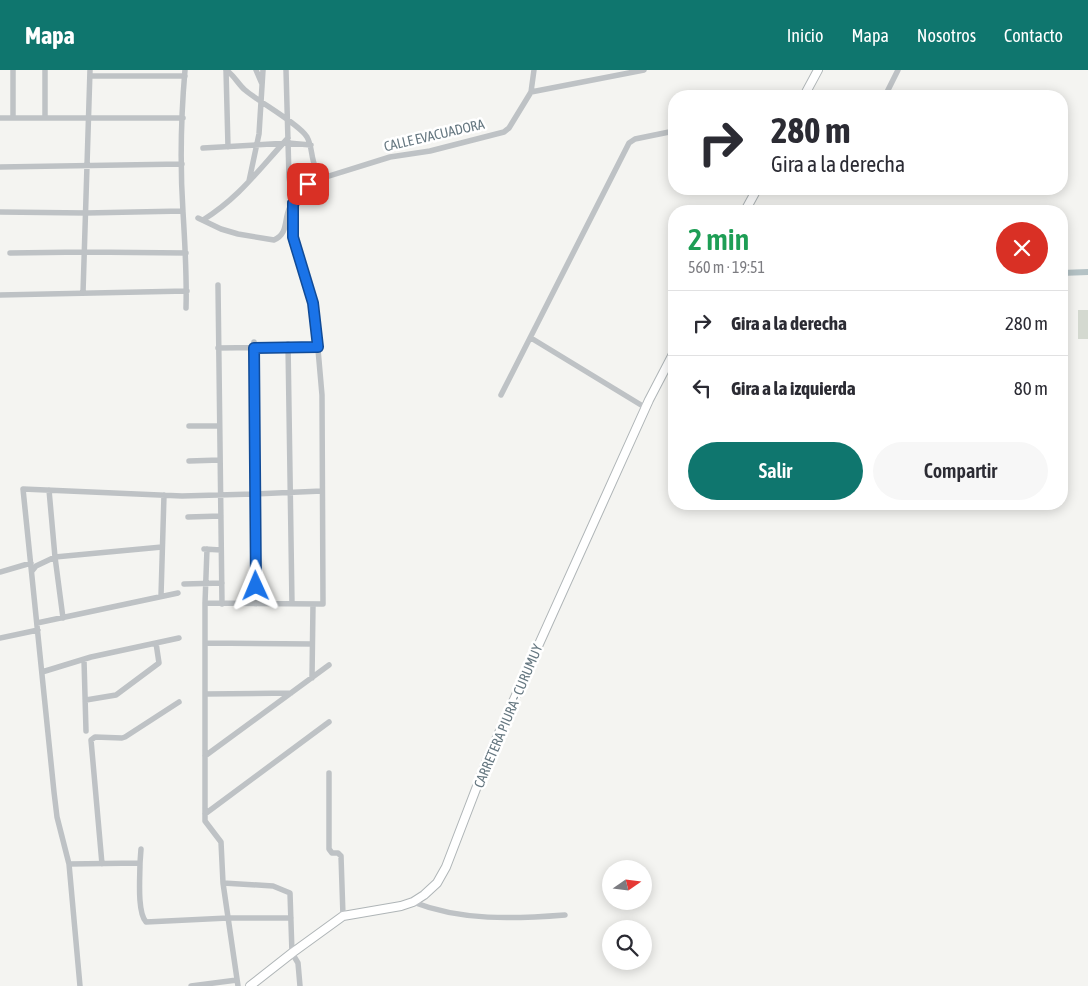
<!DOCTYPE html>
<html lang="es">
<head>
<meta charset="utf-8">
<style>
	body { margin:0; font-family:"Asap Condensed",sans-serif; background:#f7f7f7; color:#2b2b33; height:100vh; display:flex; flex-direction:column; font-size:19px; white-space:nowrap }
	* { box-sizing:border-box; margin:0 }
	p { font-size:16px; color:#7c7c81 }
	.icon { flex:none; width:28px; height:28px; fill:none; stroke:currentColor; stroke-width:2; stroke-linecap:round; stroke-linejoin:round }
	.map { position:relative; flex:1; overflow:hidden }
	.panel { position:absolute; left:668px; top:135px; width:400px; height:305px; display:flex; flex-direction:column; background:#fff; border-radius:20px; box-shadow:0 2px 12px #0003 }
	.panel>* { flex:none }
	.hud { position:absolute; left:668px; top:20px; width:400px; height:105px; border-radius:20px; box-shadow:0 2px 12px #0003; background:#fff; color:#2b2b33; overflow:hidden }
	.needle { width:32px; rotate:76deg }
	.controls { position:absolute; left:602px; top:790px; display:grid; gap:10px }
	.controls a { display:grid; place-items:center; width:50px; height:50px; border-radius:50%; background:#fff; box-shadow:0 2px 12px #0003; font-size:25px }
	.pin { position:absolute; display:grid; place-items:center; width:42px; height:42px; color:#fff; margin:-21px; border-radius:10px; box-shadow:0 2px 8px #0006 }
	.me { position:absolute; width:55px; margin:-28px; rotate:359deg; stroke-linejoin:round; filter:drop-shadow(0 0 4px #0008) }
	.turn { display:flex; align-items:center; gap:18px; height:105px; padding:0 20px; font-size:22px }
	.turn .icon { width:65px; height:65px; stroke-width:2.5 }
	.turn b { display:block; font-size:35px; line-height:42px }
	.round { display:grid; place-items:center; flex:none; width:52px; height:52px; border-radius:26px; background:#f7f7f7 }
	.summary { display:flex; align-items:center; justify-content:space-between; height:85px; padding:0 20px }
	h1 { font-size:30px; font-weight:600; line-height:38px; color:#1e9e55 }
	.action { display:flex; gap:10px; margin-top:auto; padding:10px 20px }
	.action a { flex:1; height:58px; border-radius:30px; background:#0f766e; color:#fff; font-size:20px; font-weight:600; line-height:58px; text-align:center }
	.action a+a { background:#f7f7f7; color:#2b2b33 }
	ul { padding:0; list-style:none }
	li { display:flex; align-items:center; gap:15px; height:65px; padding:0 20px; border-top:1px solid #e1e1e2 }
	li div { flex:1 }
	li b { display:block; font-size:19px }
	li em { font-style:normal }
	header { display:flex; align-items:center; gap:30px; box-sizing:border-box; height:70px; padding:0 25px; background:#0f766e; color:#fff }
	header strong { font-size:24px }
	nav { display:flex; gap:28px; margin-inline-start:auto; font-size:18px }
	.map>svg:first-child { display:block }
	.green { fill:#d4d9d0 }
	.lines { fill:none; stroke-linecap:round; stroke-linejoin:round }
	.canal { stroke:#b4c2c5; stroke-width:6 }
	.major-casing { stroke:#afb5b7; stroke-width:10 }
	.minor { stroke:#bec2c5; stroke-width:5.5 }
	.major { stroke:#fff; stroke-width:8 }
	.route-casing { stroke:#114b97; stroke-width:12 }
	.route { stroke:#1a73e8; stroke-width:9 }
	.labels { text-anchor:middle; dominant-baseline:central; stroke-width:5; stroke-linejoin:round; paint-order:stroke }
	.street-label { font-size:14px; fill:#657780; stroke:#fff }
</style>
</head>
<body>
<header>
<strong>Mapa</strong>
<nav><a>Inicio</a><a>Mapa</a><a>Nosotros</a><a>Contacto</a></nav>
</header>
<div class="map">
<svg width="1088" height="916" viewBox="0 0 1088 916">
	<rect width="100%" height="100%" fill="#f4f4f1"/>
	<path class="green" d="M1078 240H1088V269H1078Z"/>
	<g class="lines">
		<path class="canal" d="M1061 203 1088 202"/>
		<g class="major-casing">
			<path id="major" d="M804 26 818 0
				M745 141 757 119
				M250 916 292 883 343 846 401 836 413 832 424 825 437 813 446 797 489 685 649 330 674 282"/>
		</g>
		<path class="minor" d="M45 0V48
			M185 0C181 46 180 96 183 142 185 174 187 206 186 238
			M226 0C234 5 238 14 245 20 259 32 299 54 307 67 315 81 308 100 327 106
			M226 0 228 77
			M256 0 262 14
			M90 6H185
			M531 22 534 0
			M885 26 898 0
			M0 48H183
			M13 48V0
			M203 78 288 73 311 75
			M0 97 182 94
			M249 111 259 64 263 0
			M0 142 86 143 183 141
			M198 148 221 159 238 164 274 170C288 164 284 151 289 139 291 136 310 112 313 111L390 87 430 81 504 62 509 58 531 22 644 0
			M203 150C240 127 259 99 288 68
			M10 183 84 182 186 183
			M218 215 222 534
			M83 223 90 0
			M0 225 187 221
			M531 268 646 338
			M288 274 292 534
			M218 278 318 277
			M501 325 629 73 635 69 674 61
			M189 356H219
			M189 391 220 390
			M49 420 55 487 63 548
			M188 447 221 446
			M204 479 221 480
			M207 479 205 533V751L221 772 223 813 238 916
			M32 501 36 496 55 487 162 477
			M0 502 31 493
			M184 514 222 513
			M161 526 164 425
			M205 533 323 534 322 325 315 245 293 167V133L289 107 286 0
			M256 534 254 424 322 421
			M37 553 178 523
			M0 568 38 560
			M205 573 312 574
			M84 590 86 661
			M42 602 91 587 179 568
			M312 608 313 534
			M206 624 291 623
			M86 630 116 625 159 593 156 573
			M205 686 329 595
			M329 703V779L332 783H338L341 786 343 846
			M205 744 329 652
			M140 793C140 807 137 842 146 852L228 848H291
			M69 794 140 793 141 779
			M102 794 91 670 95 667 122 668 125 667 179 632
			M223 813 273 816 290 823 292 883 298 893 300 916
			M413 832C461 851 514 849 565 845
			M80 916 69 794 57 747 54 722 23 419 182 426 254 424V272
			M191 916 237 910"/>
		<use href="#major" class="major"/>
	</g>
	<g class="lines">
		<g class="route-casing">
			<path id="route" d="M256 516 254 278 318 277 313 233 293 167V133L299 128 308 114"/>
		</g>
		<use href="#route" class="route"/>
	</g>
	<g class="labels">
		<g class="street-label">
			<text transform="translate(434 65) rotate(-13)">CALLE EVACUADORA</text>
			<text transform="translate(508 646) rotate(-67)">CARRETERA PIURA - CURUMUY</text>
		</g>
	</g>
</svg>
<div class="controls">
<a><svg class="needle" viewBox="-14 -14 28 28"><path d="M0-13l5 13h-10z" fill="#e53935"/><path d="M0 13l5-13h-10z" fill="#7c7c81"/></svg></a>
<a><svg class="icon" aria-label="search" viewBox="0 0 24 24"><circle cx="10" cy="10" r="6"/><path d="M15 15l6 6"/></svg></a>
</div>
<div class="pin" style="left:308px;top:114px;background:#d93025"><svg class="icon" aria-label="arrive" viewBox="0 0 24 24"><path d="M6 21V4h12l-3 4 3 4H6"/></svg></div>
<svg class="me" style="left:256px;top:516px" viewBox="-20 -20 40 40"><path d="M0-17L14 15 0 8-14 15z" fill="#1a73e8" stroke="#fff" stroke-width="4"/></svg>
<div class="hud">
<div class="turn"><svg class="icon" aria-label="right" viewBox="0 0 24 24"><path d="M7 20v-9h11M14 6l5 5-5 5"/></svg><div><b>280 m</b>Gira a la derecha</div></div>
</div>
<section class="panel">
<div class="summary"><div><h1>2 min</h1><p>560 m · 19:51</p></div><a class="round" style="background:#d93025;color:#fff"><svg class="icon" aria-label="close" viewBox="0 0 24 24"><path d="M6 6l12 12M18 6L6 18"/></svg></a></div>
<ul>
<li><svg class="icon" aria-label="right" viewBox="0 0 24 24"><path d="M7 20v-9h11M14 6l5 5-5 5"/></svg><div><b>Gira a la derecha</b></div><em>280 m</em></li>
<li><svg class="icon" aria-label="left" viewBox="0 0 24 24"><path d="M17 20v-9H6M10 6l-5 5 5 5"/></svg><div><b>Gira a la izquierda</b></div><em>80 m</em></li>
</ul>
<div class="action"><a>Salir</a><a>Compartir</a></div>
</section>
</div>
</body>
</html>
